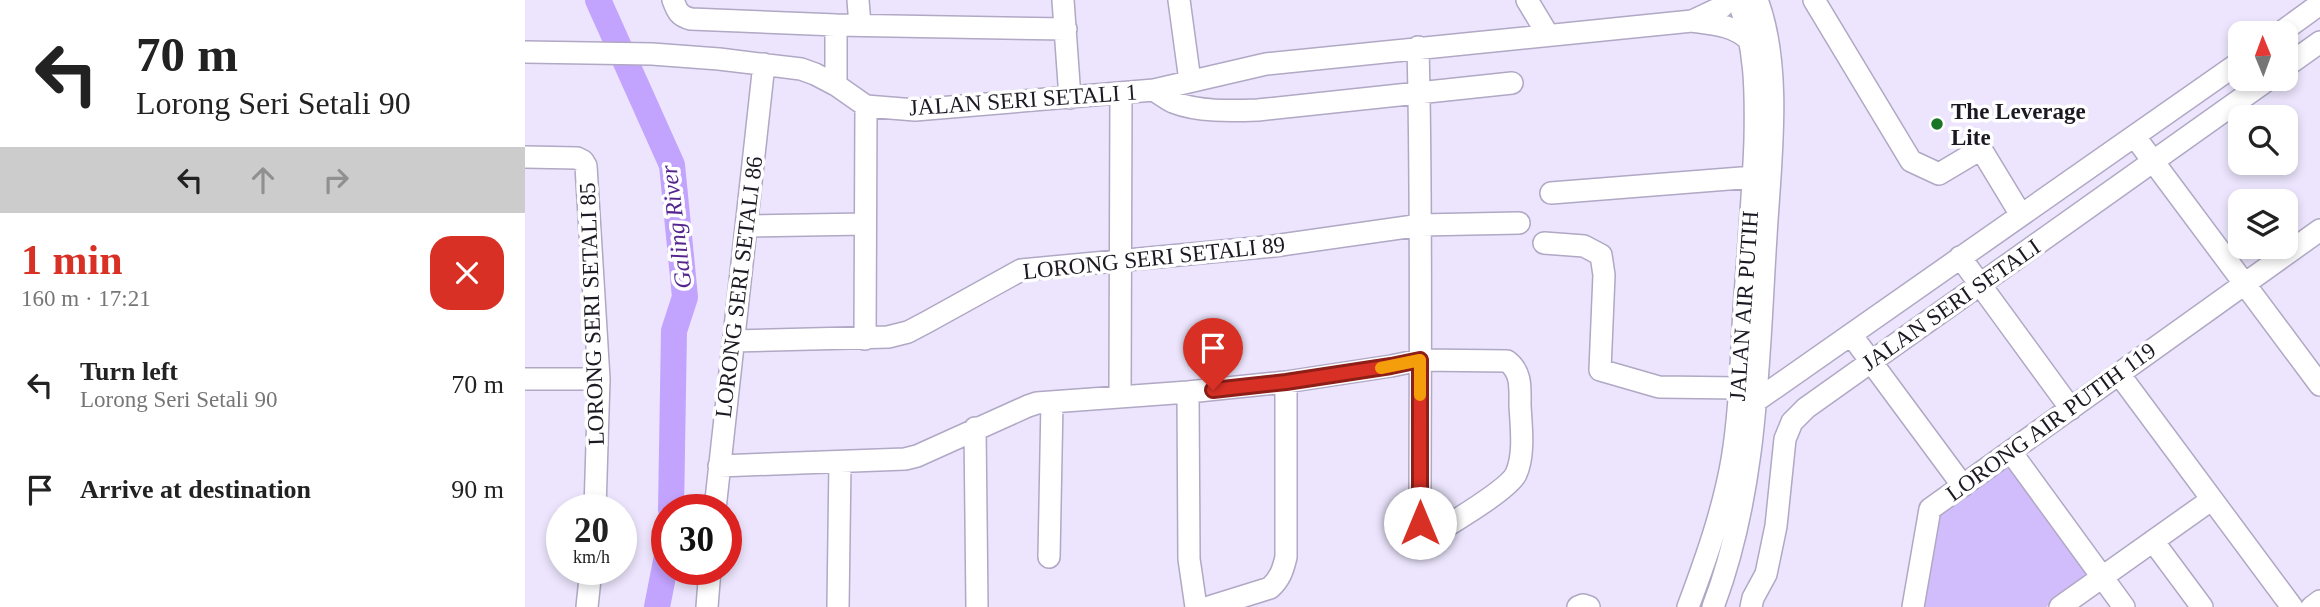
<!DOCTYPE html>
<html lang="en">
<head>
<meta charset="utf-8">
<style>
	body { margin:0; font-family:Georgia,serif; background:#f2f2f2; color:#222; height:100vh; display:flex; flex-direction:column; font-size:26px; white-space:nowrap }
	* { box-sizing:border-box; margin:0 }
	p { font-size:23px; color:#767676 }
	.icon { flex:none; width:38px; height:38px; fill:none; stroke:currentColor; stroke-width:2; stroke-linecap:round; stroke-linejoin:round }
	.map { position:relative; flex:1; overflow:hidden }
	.drawer { display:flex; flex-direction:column; background:#fff; width:525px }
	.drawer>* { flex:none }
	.guide { background:#fff; color:#222; overflow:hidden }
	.needle { width:46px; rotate:359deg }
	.controls { position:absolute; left:1703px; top:21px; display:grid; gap:14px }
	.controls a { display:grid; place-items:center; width:70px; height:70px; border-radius:14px; background:#fff; box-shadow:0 4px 10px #0003; font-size:35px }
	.speed { position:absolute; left:21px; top:494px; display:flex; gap:14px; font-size:35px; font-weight:700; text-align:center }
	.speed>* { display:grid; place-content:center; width:91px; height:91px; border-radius:50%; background:#fff; box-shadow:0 4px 10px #0003; line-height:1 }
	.speed small { font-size:18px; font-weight:400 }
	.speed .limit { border:10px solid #d22; background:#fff; color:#111 }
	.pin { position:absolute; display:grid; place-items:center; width:60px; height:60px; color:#fff; margin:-72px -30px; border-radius:50% 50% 50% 0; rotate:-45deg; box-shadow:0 0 7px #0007 }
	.pin .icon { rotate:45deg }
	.me { position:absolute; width:77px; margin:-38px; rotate:0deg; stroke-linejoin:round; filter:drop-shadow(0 0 5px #0008) }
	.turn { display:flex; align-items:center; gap:24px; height:147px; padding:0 21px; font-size:32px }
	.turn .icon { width:91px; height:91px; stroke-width:2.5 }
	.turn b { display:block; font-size:49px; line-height:60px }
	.lanes { display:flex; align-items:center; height:66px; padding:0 21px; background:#0003; justify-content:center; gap:35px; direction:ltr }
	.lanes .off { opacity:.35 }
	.round { display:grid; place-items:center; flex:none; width:74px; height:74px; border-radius:21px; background:#f2f2f2 }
	.headline { display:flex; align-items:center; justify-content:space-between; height:119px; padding:0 21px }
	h1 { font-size:42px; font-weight:700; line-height:52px; color:#d93025 }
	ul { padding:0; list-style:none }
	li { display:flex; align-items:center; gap:21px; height:105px; padding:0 21px }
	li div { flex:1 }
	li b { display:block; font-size:26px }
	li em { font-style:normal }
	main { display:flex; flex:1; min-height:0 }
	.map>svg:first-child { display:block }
	.green { fill:#d1bdfc }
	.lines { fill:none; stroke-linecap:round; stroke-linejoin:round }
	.river { stroke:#c2a3fe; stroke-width:26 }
	.minor-casing { stroke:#b0a8c4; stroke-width:24 }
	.minor { stroke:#fff; stroke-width:21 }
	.route-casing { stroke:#8d1f18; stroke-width:18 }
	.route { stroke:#d93025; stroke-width:12 }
	.slow { stroke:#f59e0b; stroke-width:12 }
	.poi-dot { fill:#197624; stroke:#fff; stroke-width:2.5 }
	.labels { text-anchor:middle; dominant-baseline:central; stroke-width:7; stroke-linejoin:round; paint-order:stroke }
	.street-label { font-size:23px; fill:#1c1923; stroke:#fff }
	.poi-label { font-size:23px; font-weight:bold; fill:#1c1923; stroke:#fff; text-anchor:start }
	.water-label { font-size:24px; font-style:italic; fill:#54268d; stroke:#fff }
</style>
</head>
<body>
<main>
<section class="drawer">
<div class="guide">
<div class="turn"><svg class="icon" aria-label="left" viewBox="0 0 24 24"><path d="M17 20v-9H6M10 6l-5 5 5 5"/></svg><div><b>70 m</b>Lorong Seri Setali 90</div></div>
<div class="lanes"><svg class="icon" aria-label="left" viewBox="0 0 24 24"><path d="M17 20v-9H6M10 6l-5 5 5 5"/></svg><svg class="icon off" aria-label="ahead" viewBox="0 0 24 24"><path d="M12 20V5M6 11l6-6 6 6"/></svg><svg class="icon off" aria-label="right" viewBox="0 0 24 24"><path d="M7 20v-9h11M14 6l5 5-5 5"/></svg></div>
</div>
<div class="headline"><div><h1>1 min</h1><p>160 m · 17:21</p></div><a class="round" style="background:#d93025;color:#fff"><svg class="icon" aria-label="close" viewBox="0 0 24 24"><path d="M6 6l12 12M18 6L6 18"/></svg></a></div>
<ul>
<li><svg class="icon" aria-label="left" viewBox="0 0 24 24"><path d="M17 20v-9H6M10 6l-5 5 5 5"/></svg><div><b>Turn left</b><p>Lorong Seri Setali 90</p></div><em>70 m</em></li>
<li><svg class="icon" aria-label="arrive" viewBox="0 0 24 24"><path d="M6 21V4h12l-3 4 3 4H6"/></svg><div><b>Arrive at destination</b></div><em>90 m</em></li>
</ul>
</section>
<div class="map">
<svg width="1795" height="607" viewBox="0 0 1795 607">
	<rect width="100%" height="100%" fill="#ece5fd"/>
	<path class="green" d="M1486 460 1568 574 1521 607H1395L1411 514Z"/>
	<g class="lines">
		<path class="river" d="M73 0 147 165 160 297 149 331 146 509
			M132 607 142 556"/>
		<g class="minor-casing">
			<path id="minor" d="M148 0C152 11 154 16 166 19L311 25 541 29
				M333 0 335 25
				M538 0 545 98
				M654 0 665 81
				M1002 0 1023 35
				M1289 0 1386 161 1414 174 1456 149 1496 215
				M1167 21 1197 7 1202 0
				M311 25V85
				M1755 33 1795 4
				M0 52 127 54 194 59 276 69 290 74 311 85 341 106 390 110 629 90 741 64 1167 21C1188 24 1210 25 1225 41
				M1760 67 1795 42
				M629 90C635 94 642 99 648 102 673 112 706 111 733 110L987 83
				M1610 137 1795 385
				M0 157 52 158 58 161 61 166 74 379 70 509
				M1026 193 1229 177
				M222 226 340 224
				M1019 243 1059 246 1076 255 1079 275 1075 370 1134 387 1214 388
				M1435 257 1546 409
				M1327 336 1438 486
				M340 339 341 106
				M208 341 363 337 383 332 402 322 496 270 749 246 896 225 994 223
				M1594 374 1767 607
				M0 379H74
				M663 392 664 559 671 607
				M595 396 596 93
				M1231 401 1715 62
				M450 428 452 607
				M1486 452 1599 607
				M194 466 380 459 392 456 503 406 512 403 663 392 761 382 866 366 895 360 982 361C997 372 995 388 995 405 996 426 1000 454 991 474 983 490 926 523 909 534L899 533 895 523C895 364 897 206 893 47
				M190 509 239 64
				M1628 541 1677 607
				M524 557 527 402
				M62 607 66 569
				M182 607 185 569
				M313 607 315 462
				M684 607 745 588C755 579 758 570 761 557V382
				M1053 607 1058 605 1064 607
				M1163 607C1181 559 1198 511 1207 460 1216 406 1216 350 1220 295 1224 244 1228 193 1230 141 1231 93 1231 46 1213 0
				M1188 607C1233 489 1233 361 1241 236 1245 164 1258 68 1232 0
				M1226 607 1228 598 1241 574 1251 526 1260 439 1267 422 1281 408 1744 79
				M1388 607 1405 509 1795 230
				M1535 607 1686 500
				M1787 607 1795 601"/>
		</g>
		<use href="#minor" class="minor"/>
	</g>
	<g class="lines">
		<g class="route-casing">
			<path id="route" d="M688 390 761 382 866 366 895 360V523"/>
		</g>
		<use href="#route" class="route"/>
		<path class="slow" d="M856 368 895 360V395"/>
	</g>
	<circle class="poi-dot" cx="1412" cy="124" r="7"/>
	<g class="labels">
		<g class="street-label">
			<text transform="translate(498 100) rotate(-4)">JALAN SERI SETALI 1</text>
			<text transform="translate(629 258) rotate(-6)">LORONG SERI SETALI 89</text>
			<text transform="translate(214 287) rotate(-83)">LORONG SERI SETALI 86</text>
			<text transform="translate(1426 305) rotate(-35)">JALAN SERI SETALI</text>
			<text transform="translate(1219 306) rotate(-86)">JALAN AIR PUTIH</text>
			<text transform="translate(67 314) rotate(-92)">LORONG SERI SETALI 85</text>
			<text transform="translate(1526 422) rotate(-36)">LORONG AIR PUTIH 119</text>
		</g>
		<g class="poi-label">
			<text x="1426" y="111">The Leverage<tspan x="1426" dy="26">Lite</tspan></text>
		</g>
		<g class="water-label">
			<text transform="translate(151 227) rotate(-97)">Galing River</text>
		</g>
	</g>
</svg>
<div class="controls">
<a><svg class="needle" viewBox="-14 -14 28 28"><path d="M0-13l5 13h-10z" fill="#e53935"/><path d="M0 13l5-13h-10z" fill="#767676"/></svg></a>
<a><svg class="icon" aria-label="search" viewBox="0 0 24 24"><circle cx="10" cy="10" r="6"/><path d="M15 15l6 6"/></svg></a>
<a><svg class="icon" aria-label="layers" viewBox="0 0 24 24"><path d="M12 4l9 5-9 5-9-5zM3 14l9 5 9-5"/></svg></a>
</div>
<div class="speed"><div>20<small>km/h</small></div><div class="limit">30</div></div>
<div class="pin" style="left:688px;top:390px;background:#d93025"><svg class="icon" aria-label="arrive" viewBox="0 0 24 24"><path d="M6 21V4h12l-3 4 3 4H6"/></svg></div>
<svg class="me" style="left:895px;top:523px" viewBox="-20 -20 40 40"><circle r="19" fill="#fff"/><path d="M0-13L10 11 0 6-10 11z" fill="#d93025"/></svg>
</div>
</main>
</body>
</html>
